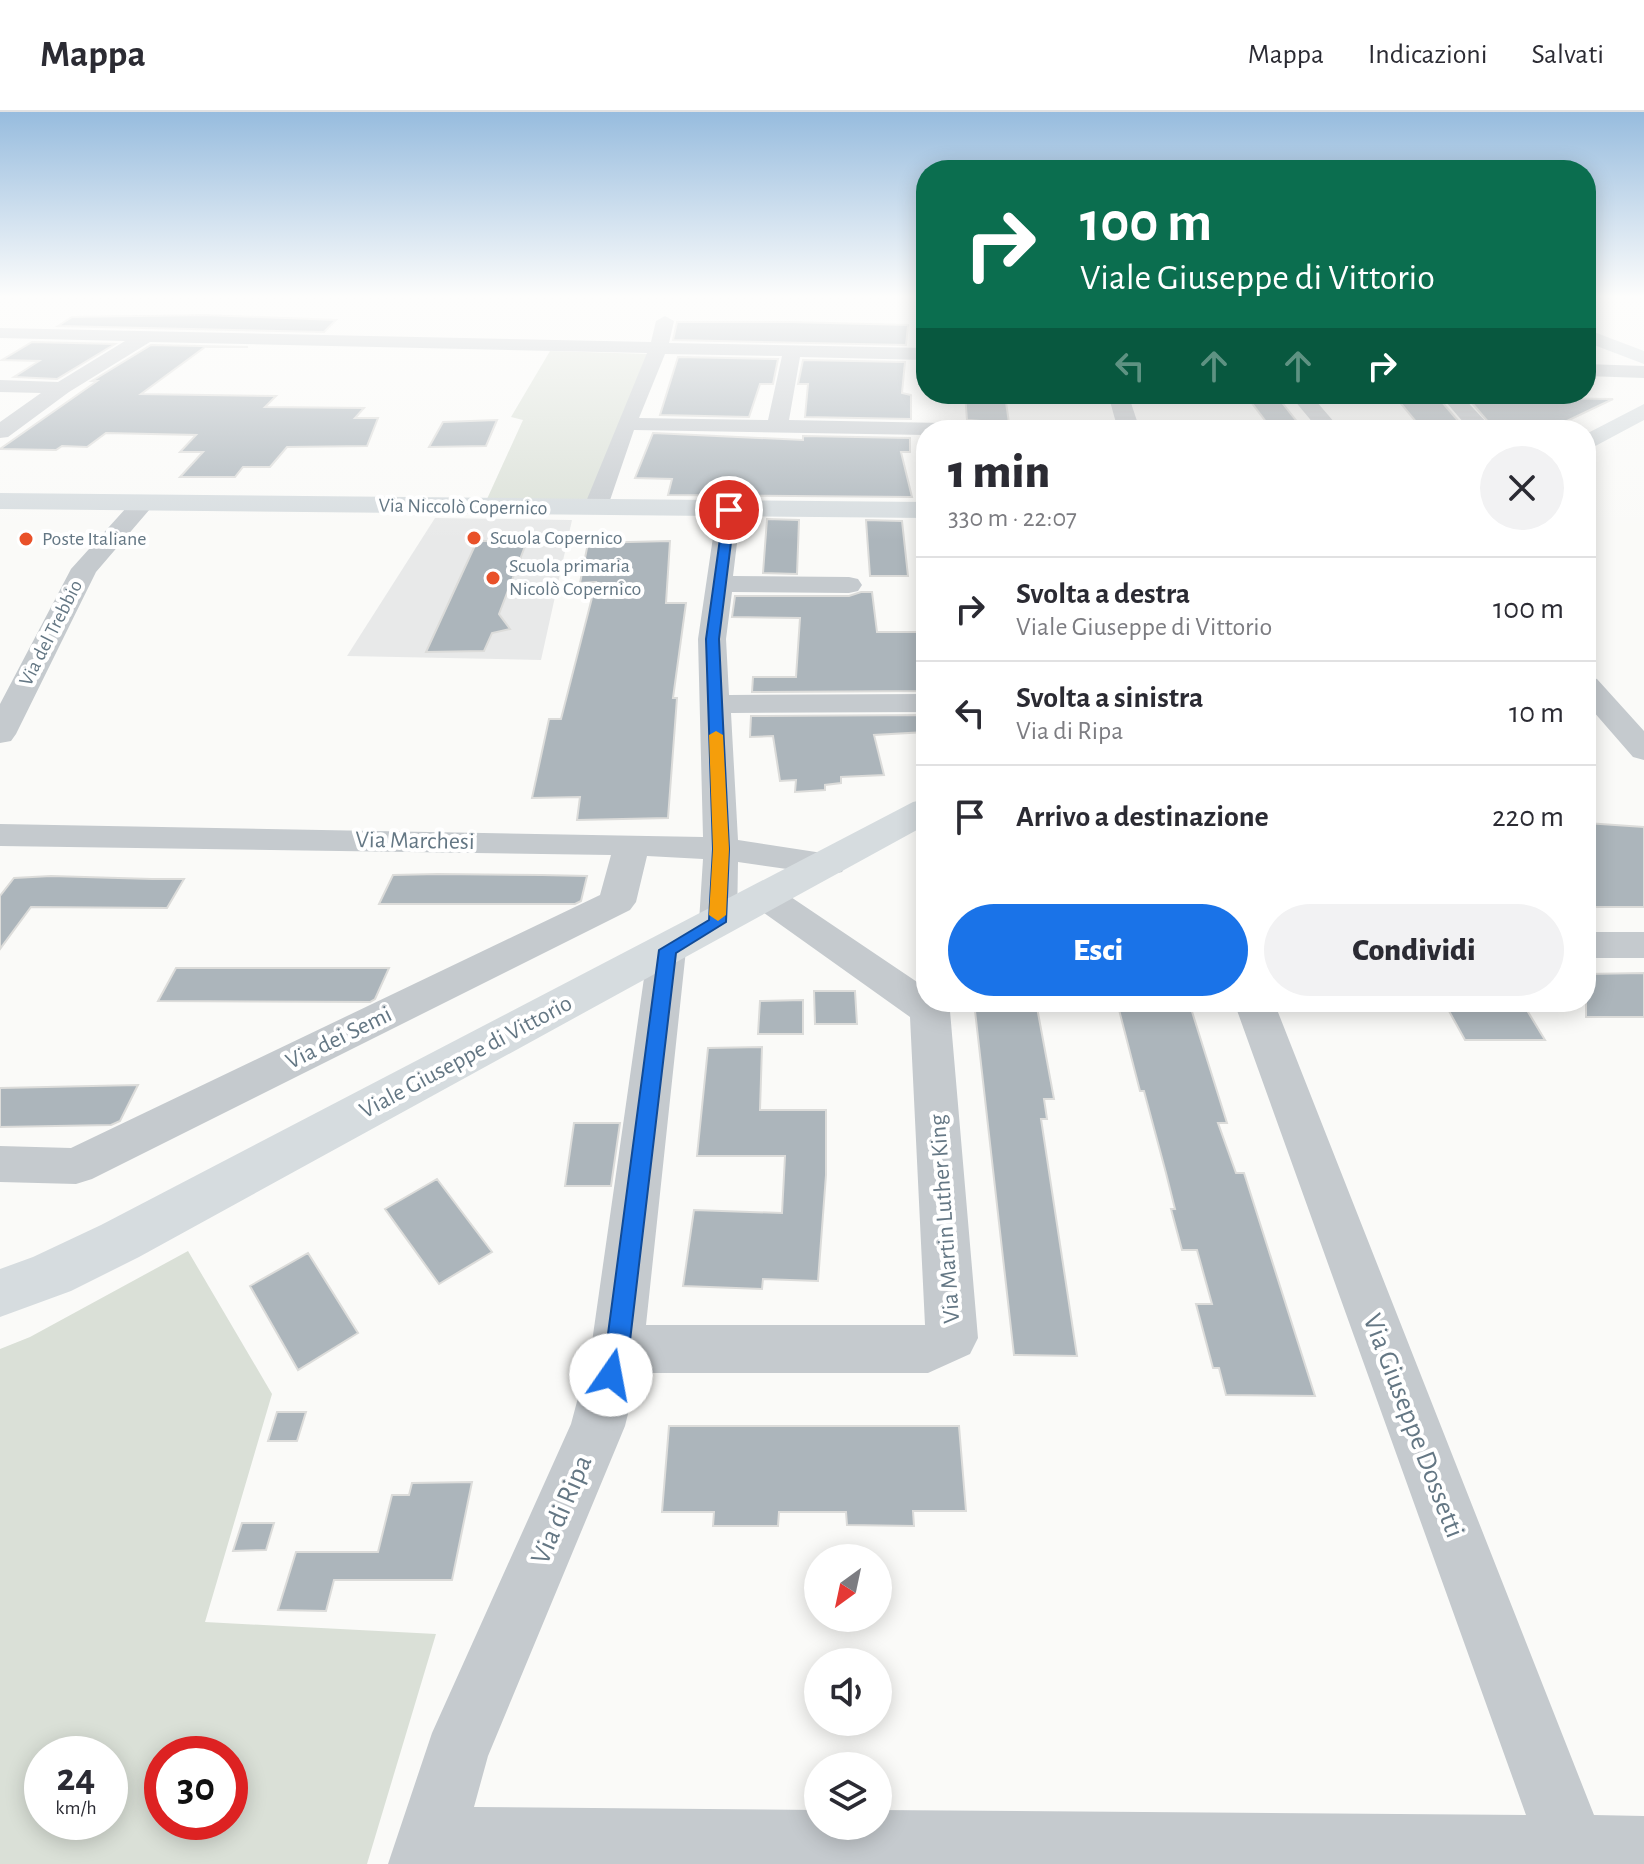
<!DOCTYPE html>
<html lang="it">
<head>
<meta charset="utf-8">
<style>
	body { margin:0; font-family:"Alegreya Sans",sans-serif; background:#f2f2f3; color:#2b2b33; height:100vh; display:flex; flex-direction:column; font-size:30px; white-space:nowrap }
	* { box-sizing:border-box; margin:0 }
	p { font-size:26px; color:#7c7c81 }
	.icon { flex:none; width:44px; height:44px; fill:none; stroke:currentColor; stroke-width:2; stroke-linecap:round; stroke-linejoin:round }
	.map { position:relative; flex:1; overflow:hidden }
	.panel { position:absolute; left:916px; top:308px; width:680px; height:592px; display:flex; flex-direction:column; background:#fff; border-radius:32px; box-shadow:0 4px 20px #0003 }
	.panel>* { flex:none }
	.guide { position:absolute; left:916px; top:48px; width:680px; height:244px; border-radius:32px; box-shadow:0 4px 20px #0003; background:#0b6e4f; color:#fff; overflow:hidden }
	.needle { width:52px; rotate:213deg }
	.fabs { position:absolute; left:804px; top:1432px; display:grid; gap:16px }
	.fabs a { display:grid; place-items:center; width:88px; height:88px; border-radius:50%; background:#fff; box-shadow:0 4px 20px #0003; font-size:40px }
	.speed { position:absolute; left:24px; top:1624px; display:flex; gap:16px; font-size:40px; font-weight:700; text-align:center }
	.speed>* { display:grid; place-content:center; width:104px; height:104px; border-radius:50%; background:#fff; box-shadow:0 4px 20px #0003; line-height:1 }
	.speed small { font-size:20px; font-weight:400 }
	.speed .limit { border:12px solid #d22; background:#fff; color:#111 }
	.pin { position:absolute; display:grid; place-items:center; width:68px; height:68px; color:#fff; margin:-34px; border:4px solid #fff; border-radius:50%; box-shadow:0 2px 8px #0007 }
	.me { position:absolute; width:88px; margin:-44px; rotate:12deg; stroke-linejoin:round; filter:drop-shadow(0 0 6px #0008) }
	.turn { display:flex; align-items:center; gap:28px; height:168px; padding:0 32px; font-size:36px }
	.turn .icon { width:104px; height:104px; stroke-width:2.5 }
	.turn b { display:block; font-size:56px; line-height:68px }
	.lanes { display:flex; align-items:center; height:76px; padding:0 32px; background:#0003; justify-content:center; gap:40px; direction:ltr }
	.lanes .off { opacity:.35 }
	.round { display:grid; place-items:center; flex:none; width:84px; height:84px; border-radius:42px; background:#f2f2f3 }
	.overview { display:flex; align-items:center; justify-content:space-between; height:136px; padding:0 32px }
	h1 { font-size:48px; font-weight:800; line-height:60px }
	.cta { display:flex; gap:16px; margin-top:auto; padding:16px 32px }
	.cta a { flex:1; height:92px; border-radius:48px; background:#1a73e8; color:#fff; font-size:32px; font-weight:800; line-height:92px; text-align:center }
	.cta a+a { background:#f2f2f3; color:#2b2b33 }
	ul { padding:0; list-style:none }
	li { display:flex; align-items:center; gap:24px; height:104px; padding:0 32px; border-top:2px solid #e1e1e2 }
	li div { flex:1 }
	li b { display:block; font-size:30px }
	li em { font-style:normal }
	header { display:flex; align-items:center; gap:48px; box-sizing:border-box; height:112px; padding:0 40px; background:#fff; border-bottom:2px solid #e1e1e2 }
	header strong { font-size:38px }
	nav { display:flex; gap:44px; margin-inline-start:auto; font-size:28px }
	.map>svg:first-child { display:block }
	.built { fill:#e8e9e9 }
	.green { fill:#dae0d7; fill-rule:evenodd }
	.building { fill:#acb5bb; stroke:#dcdcda; stroke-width:2 }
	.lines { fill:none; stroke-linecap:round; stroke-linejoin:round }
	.minor { fill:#c5cace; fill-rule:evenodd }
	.major { fill:#d6dcdf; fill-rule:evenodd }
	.route { fill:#1a73e8; stroke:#114b97; stroke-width:2 }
	.slow { fill:#f59e0b }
	.poi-dot { fill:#e95129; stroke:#fff; stroke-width:3 }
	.labels { text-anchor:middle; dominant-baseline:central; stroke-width:8; stroke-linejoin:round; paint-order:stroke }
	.far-street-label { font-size:20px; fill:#647784; stroke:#fff }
	.far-poi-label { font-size:20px; fill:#647784; stroke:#fff; text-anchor:start }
	.street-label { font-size:24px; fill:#647784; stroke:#fff }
	.near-street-label { font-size:28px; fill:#647784; stroke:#fff }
</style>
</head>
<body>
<header>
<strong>Mappa</strong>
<nav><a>Mappa</a><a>Indicazioni</a><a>Salvati</a></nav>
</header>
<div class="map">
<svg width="1644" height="1752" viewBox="0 0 1644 1752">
	<rect width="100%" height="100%" fill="#fafaf8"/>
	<path class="built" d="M435 406 572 408 541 548 347 544Z"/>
	<path class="green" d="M550 239 650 242 588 389 487 387 523 308 511 305Z
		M188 1139 272 1282 205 1510 436 1522 367 1752H0V1237L30 1225ZM42 1642H110V1710H42ZM162 1642H230V1710H162Z"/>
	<path class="building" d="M205 203 336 208 324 220 58 214 72 205Z
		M677 210H791L908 213 906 233 673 228Z
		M32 230 115 232 57 267 14 265 39 249 2 248Z
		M151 233 248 235H205L141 282 276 284 265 295 364 296 355 306H378L367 334 287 335 270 355H243L235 365H180L203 340H180L196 323 106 321 87 335 62 334 56 338 0 337 97 269H92Z
		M678 245 778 247 773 272H760L749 305 660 303Z
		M803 248 905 250 902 281 911 283V307L805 305 808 272H798Z
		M965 282 1005 283 1009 311 967 308Z
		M1245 282 1276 283 1302 316 1270 315Z
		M1487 285 1545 286 1613 287 1548 318H1495L1472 291H1486Z
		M1397 287 1442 290 1466 318 1422 317Z
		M497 308 486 334 429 335 443 310Z
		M653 321 803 328V324L910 326V340H901L912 385 668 383 672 367 635 366Z
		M767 407 799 408 797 462 763 461Z
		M866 408 902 409 908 464H870Z
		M477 429H527L499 502 510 517 492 521 484 539 426 540Z
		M670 429 666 491H686L673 586H677L668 706 577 708 580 685 532 686 549 607H561L596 470 580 471 588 431Z
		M861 480H872L877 520H926V579L752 580 753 565H796L800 506 732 505 735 484H849Z
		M926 603V620L874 623 884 663 841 665V671L825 673V678L795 680 796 668 780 669 773 624 750 625 751 604Z
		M1586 711 1644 715V795H1586Z
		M438 762 542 763 587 764 581 789 575 792H379L393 763Z
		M51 764 152 767H184L167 796 31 795 0 837V784L14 766Z
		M176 856H389L375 887 370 890 158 889Z
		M1644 861V905H1586V862Z
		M814 879H855L857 912H815Z
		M803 888V922H758L760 889Z
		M974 890H1036L1054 987H1044L1047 1007H1041L1077 1244 1014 1243Z
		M1117 890H1189L1227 1011H1218L1236 1061H1244L1315 1284 1226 1283 1219 1256H1213L1196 1192H1212L1197 1138H1182L1171 1097H1175L1166 1061 1144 979H1140Z
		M1444 890H1522L1545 928H1465Z
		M762 935 760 998H826V1063L818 1169 763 1167 762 1177 683 1174 694 1098 782 1101 785 1044H697L708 936Z
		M138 973 120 1009 111 1013 0 1015V976Z
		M574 1011H620L611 1074H565Z
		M437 1067 492 1140 439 1172 385 1097Z
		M308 1141 358 1221 298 1258 250 1174Z
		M277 1300H306L297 1329H268Z
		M669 1314H959L966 1399H913L914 1414 847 1413 846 1400H779L778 1414H713L714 1400H662Z
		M472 1370 452 1468H334L326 1499 278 1498 296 1440H378L392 1383H409L412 1371Z
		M242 1411H274L266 1438 233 1439Z"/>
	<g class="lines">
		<path class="minor" d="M665 204 674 209 669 231 926 236V248L800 245 789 308 995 312 1006 318H926V323L634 318 607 397 603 402H587L583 397 647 241 150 230 69 280 8 325 0 326V310L41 281 0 280V268L58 270 125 229 0 226V216L651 230 656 209ZM665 242 782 244 768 308 639 306Z
			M1586 252 1644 254V266L1586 264Z
			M1108 282H1128L1140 318H1118Z
			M1289 282H1310L1341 318H1319Z
			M1460 282 1489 313 1492 318H1470L1440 283Z
			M144 383 152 385 156 390 96 460 16 622 11 629 0 631V592L71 457 136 385Z
			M729 391 737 393 741 398 733 464 849 465 858 467 862 473 858 479 849 481 732 480 726 527 729 583 926 582V600L731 601 738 728 842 744 847 752 842 760 829 763 738 750 737 810 731 819 718 822 705 819 699 810 703 747 647 744 636 790 630 798 92 1067 76 1072 0 1070V1034L71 1036 600 783 611 743 0 734V712L703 725 698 527 717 398 721 393Z
			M1586 564 1597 567 1644 619V648L1633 645 1586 591Z
			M766 773 779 777 926 876V890H945L950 899 978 1226 970 1242 928 1261H638L625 1314 488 1644 474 1695 818 1698V1714H878V1698L1526 1703 1234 890H1274L1594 1703 1644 1704V1752H388L432 1621 571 1312 591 1237 648 838 653 829 667 825 681 829 686 838 646 1213H925L910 905 753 793 748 785 753 777Z
			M1586 820H1644V846H1586Z"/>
		<path class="major" d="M1586 217 1644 239V252L1586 230Z
			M1644 292V308L1586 339V322Z
			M0 381 926 390V406L0 397Z
			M926 687V713L139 1145 71 1179 0 1205V1157L33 1145 101 1113 913 690Z"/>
	</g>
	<linearGradient id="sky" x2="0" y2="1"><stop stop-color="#97bcde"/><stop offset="0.43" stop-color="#fdfdfc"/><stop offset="1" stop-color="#fdfdfc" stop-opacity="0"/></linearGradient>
	<rect width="1644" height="429" fill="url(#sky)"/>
	<path class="route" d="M729 395 735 398 719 527 729 737 726 810 676 841 629 1237 619 1271 611 1274 602 1271 599 1263 606 1237 659 838 709 808 713 737 706 527 724 398Z"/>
	<path class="slow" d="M716 619 723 623 729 737 726 803 718 809 709 803 713 737 709 623Z"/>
	<g class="poi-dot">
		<circle cx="474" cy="426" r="8"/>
		<circle cx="26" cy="427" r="8"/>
		<circle cx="493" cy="466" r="8"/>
	</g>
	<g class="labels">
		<g class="far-street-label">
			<text transform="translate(463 395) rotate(1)">Via Niccolò Copernico</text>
			<text transform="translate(51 521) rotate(-63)">Via del Trebbio</text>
		</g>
		<g class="far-poi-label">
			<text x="490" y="426">Scuola Copernico</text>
			<text x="42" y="427">Poste Italiane</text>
			<text x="509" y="454">Scuola primaria<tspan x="509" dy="23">Nicolò Copernico</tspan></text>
		</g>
		<g class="street-label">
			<text transform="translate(415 729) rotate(1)">Via Marchesi</text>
			<text transform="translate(339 926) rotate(-26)">Via dei Semi</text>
			<text transform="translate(466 945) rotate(-28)">Viale Giuseppe di Vittorio</text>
			<text transform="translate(945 1107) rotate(-94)">Via Martin Luther King</text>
		</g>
		<g class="near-street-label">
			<text transform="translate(1413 1314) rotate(69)">Via Giuseppe Dossetti</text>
			<text transform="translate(562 1398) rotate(-67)">Via di Ripa</text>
		</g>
	</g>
</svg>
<div class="fabs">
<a><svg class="needle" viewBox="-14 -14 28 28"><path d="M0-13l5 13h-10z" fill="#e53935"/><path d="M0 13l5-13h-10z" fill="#7c7c81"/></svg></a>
<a><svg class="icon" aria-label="sound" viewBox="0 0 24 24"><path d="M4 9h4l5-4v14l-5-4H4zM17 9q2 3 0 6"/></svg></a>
<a><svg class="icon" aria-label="layers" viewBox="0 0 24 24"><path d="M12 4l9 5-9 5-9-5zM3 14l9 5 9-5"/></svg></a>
</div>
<div class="speed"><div>24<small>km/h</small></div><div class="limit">30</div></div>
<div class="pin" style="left:729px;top:398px;background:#d93025"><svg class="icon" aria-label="arrive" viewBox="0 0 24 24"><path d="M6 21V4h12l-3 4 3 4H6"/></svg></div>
<svg class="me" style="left:611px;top:1263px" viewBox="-20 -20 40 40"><circle r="19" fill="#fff"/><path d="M0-13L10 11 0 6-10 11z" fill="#1a73e8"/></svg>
<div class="guide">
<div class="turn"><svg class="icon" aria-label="right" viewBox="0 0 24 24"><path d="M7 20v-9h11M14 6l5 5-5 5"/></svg><div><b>100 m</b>Viale Giuseppe di Vittorio</div></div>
<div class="lanes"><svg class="icon off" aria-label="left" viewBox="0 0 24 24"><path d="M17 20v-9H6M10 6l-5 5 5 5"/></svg><svg class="icon off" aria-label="ahead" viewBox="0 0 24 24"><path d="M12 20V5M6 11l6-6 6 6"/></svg><svg class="icon off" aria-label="ahead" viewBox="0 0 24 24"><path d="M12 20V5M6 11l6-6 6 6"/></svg><svg class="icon" aria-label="right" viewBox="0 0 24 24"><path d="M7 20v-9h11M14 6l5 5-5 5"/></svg></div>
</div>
<section class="panel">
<div class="overview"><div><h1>1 min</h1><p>330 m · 22:07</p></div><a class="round"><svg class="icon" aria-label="close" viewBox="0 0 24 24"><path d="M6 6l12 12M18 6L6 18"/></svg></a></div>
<ul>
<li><svg class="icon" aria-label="right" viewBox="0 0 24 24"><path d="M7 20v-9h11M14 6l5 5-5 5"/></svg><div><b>Svolta a destra</b><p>Viale Giuseppe di Vittorio</p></div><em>100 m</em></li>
<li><svg class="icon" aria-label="left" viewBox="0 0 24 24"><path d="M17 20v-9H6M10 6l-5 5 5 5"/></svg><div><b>Svolta a sinistra</b><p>Via di Ripa</p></div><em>10 m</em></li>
<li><svg class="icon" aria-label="arrive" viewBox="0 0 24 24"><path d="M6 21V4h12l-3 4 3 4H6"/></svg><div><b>Arrivo a destinazione</b></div><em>220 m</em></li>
</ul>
<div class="cta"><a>Esci</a><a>Condividi</a></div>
</section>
</div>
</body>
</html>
